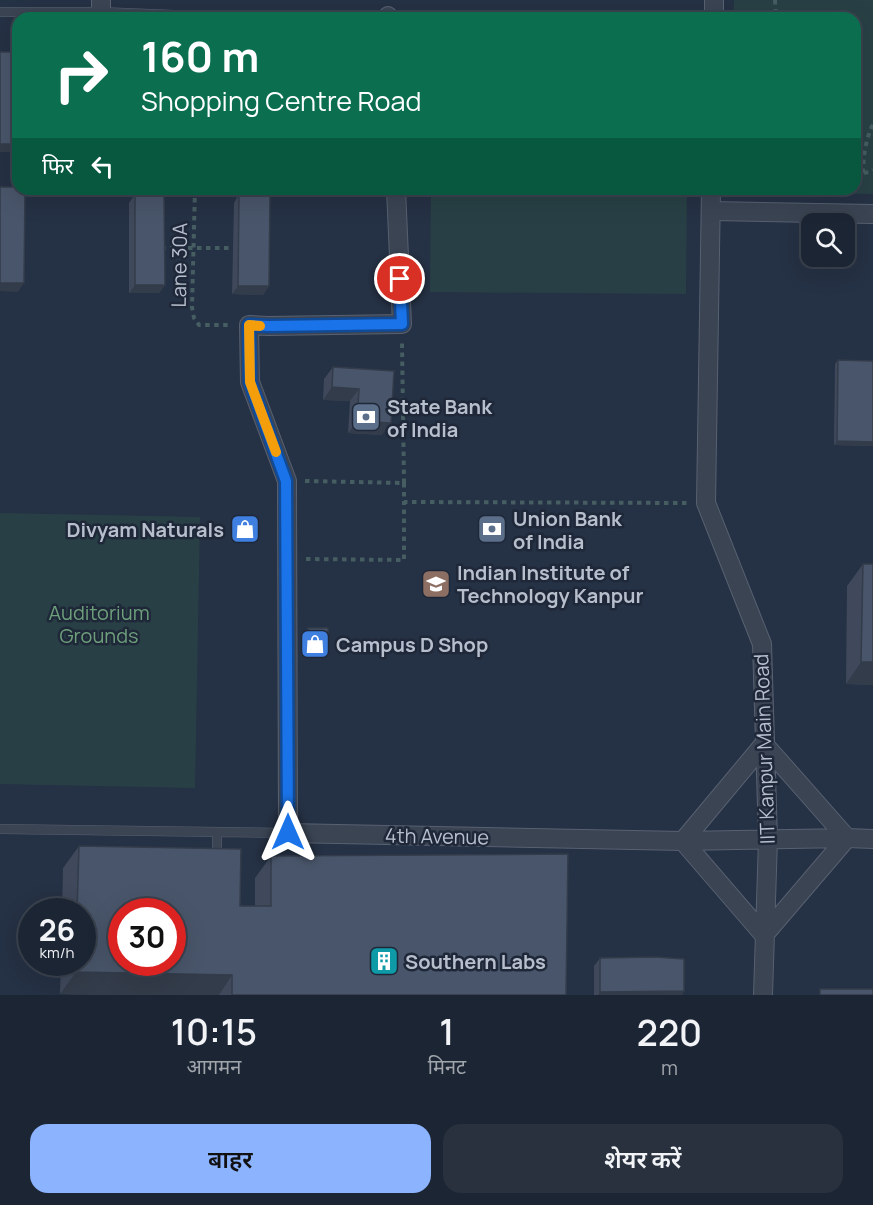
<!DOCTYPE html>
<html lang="hi">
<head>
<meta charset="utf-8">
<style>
	body { margin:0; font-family:Manrope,"Noto Sans Devanagari",sans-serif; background:#29313f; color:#f1f3f6; height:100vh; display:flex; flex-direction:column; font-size:22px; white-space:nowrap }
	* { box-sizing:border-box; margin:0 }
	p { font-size:20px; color:#a0a5ac }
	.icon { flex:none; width:33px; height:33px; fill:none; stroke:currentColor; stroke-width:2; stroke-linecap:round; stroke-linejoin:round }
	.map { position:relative; height:995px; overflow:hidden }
	.drawer { display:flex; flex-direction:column; background:#1c2533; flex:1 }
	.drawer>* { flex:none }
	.guide { position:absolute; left:12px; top:12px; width:849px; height:183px; border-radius:18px; box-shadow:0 6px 24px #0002,0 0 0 2px #3a424e; background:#0b6e4f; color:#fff; overflow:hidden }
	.fabs { position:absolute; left:801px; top:213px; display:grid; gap:12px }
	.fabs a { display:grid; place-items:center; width:54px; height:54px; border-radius:12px; background:#1c2533; box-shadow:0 6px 24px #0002,0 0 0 2px #3a424e; font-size:30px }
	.speed { position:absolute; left:18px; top:898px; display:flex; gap:12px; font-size:30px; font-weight:700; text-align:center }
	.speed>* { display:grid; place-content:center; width:78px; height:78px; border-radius:50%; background:#1c2533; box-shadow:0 6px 24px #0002,0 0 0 2px #3a424e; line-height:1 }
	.speed small { font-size:15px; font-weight:400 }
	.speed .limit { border:9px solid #d22; background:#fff; color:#111 }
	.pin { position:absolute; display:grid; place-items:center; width:51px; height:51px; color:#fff; margin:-26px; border:3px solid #fff; border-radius:50%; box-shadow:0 2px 6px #0007 }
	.me { position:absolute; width:66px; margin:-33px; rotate:0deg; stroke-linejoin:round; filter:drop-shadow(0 0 4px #0008) }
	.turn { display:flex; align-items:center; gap:21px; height:126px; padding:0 30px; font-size:27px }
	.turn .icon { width:78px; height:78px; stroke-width:2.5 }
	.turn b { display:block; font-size:42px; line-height:51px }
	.then { display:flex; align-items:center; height:57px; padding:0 30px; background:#0003; gap:12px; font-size:22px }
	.eta { display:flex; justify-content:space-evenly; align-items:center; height:102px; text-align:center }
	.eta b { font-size:36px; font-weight:600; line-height:42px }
	.action { display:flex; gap:12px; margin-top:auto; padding:12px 30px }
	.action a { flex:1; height:69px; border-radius:18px; background:#8cb3fd; color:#111; font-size:24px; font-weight:600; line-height:69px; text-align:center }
	.action a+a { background:#29313f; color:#f1f3f6 }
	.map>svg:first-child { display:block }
	.green { fill:#284045 }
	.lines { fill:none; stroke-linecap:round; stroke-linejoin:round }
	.service-casing { stroke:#586171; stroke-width:10 }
	.minor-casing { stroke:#586171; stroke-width:20 }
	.path { stroke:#465d61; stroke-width:4; stroke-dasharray:4.5 4.5; stroke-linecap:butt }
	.service { stroke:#3a4453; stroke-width:9 }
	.minor { stroke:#3a4453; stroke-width:18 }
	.wall { fill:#3f495b }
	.shaded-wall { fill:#333c4a }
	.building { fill:#49556a; stroke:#333c4a; stroke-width:1.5; fill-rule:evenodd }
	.route-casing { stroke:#114b97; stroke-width:15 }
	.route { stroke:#1a73e8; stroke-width:10 }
	.slow { stroke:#f59e0b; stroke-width:10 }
	.labels { text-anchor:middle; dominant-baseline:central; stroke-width:5; stroke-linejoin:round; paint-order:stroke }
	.street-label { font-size:20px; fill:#b7bfcd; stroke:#1f2839 }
	.poi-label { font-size:20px; font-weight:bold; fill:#b7bfcd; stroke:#1f2839; text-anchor:start }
	.park-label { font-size:20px; fill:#6d9f7b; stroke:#1f2839 }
</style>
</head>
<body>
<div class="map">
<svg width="873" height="995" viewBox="0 0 873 995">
	<rect width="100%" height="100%" fill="#253144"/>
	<path class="green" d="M734 0H873V194L731 192V189H855V18H733Z
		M431 189H687L686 294 430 292Z
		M0 513 200 517 195 788 0 784Z"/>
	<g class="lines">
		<g class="service-casing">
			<path id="service" d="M0 12H101L199 16H388L510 18
				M0 829 288 833
				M217 832V859"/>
		</g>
		<g class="minor-casing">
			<path id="minor" d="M101 12V0
				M388 16V18
				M714 18V0
				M396 189 402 324 268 326 249 325 250 382 287 481 288 833 683 841 847 838 873 839
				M711 189 706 503 762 644 768 839 763 995
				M711 211 873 214
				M683 841 764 744
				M683 841 764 935
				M764 935 847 838 764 744"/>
		</g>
		<path class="path" d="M775 0 776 18
			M863 173C863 156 866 139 873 124
			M855 174 870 172 873 170
			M195 189 192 307 194 318 199 325H230
			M161 248H233
			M305 481 404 483 402 343
			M404 483V502L688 503
			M306 559 404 560V502"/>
		<use href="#service" class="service"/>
		<use href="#minor" class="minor"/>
	</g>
	<path class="wall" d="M135 194 165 285 159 293H129V203Z
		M239 194 269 286 263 295 232 294 234 203Z
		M838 360 873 361V446L834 445 835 364Z
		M333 367 394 371 382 435 348 433 350 401 323 400 324 379Z
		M863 564H873V685L846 684 847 586Z
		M308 628 325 656H304L305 632Z
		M79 846 240 906H255V878L271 856 566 995H108L60 994 61 963H82V912H62L63 868Z
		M600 958 684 991 682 995H594V966Z"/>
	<path class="shaded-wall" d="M0 144H18V152H0Z
		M0 283H24L18 292 0 291Z
		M135 285H165L159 293H129Z
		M238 286H269L263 295 232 294Z
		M332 387 359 389 350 401 323 400Z
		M357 421 391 423 382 435 348 433Z
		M837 441 873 442V446L834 445Z
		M307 651 328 652 325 656H304Z
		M861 662H873V685L846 684Z
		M76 972 232 975 219 995H108L60 994Z
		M684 991 682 995H598L600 992Z"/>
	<path class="building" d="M0 52H18V144H0Z
		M0 187H18V189H25L24 283H0Z
		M135 194H164L165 285H135Z
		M239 194 270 195 269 286H238Z
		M838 360 873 361V442L837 441Z
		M333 367 394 371 391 423 357 421 359 389 332 387Z
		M863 564H873V662H861Z
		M308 628H328V652L307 651Z
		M79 846 241 849 240 906H271V856L568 854 566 995H232V975L76 972V963H82V912H77ZM122 912H172V963H122Z
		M655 957 684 959V991L600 992V958Z
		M820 989H873V995H820Z"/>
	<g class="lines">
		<g class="route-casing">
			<path id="route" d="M288 832 286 481 250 382 249 325 268 326 402 324 400 279"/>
		</g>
		<use href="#route" class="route"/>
		<path class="slow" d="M260 326 249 325 250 382 276 452"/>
	</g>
	<defs>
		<g id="bank-square" transform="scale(1.5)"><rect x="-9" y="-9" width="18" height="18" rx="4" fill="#5c6f8a" stroke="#1f2839"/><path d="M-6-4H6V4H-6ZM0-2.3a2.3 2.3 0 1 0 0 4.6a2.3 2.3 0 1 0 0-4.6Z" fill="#fff"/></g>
		<g id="shop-square" transform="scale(1.5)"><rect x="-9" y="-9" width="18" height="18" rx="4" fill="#3f7fe0" stroke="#1f2839"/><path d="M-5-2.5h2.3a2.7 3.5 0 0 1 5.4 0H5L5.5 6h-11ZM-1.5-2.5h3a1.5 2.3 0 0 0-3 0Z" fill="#fff"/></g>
		<g id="university-square" transform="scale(1.5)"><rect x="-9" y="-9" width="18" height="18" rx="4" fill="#8d6e63" stroke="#1f2839"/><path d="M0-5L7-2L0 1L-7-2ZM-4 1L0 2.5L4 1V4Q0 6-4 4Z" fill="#fff"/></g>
		<g id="building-square" transform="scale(1.5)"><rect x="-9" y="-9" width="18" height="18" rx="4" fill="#0f9aa8" stroke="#1f2839"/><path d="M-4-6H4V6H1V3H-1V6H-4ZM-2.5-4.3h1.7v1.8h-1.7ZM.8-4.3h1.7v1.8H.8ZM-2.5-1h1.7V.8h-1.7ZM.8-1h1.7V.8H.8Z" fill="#fff"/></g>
	</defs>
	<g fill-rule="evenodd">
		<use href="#bank-square" x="366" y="417"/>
		<use href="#shop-square" x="245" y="529"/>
		<use href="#bank-square" x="492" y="529"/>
		<use href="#university-square" x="436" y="584"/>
		<use href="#shop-square" x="315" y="644"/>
		<use href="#building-square" x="384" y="961"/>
	</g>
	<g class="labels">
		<g class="street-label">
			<text transform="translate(179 265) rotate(-89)">Lane 30A</text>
			<text transform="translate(764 749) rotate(-92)">IIT Kanpur Main Road</text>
			<text transform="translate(437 836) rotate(1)">4th Avenue</text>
		</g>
		<g class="poi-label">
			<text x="387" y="406">State Bank<tspan x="387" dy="23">of India</tspan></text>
			<text x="513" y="518">Union Bank<tspan x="513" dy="23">of India</tspan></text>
			<text x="224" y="529" text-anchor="end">Divyam Naturals</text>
			<text x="457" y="572">Indian Institute of<tspan x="457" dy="23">Technology Kanpur</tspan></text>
			<text x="336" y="644">Campus D Shop</text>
			<text x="405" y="961">Southern Labs</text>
		</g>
		<g class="park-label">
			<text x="99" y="612">Auditorium<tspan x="99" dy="23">Grounds</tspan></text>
		</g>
	</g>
</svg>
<div class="fabs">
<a><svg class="icon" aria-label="search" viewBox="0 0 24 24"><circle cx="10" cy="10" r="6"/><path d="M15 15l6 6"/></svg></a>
</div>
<div class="speed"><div>26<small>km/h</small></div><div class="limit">30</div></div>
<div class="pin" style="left:400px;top:279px;background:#d93025"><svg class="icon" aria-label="arrive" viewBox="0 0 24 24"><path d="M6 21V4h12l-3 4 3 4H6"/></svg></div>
<svg class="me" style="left:288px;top:832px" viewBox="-20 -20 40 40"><path d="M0-17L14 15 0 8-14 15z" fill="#1a73e8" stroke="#fff" stroke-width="4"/></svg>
<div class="guide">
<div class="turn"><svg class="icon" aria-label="right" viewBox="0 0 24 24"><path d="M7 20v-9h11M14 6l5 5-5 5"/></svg><div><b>160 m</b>Shopping Centre Road</div></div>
<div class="then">फिर<svg class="icon" aria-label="left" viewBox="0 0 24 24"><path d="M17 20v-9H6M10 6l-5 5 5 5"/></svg></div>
</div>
</div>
<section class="drawer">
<div class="eta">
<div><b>10:15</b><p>आगमन</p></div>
<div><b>1</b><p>मिनट</p></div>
<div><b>220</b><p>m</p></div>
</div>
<div class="action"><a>बाहर</a><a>शेयर करें</a></div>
</section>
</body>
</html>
